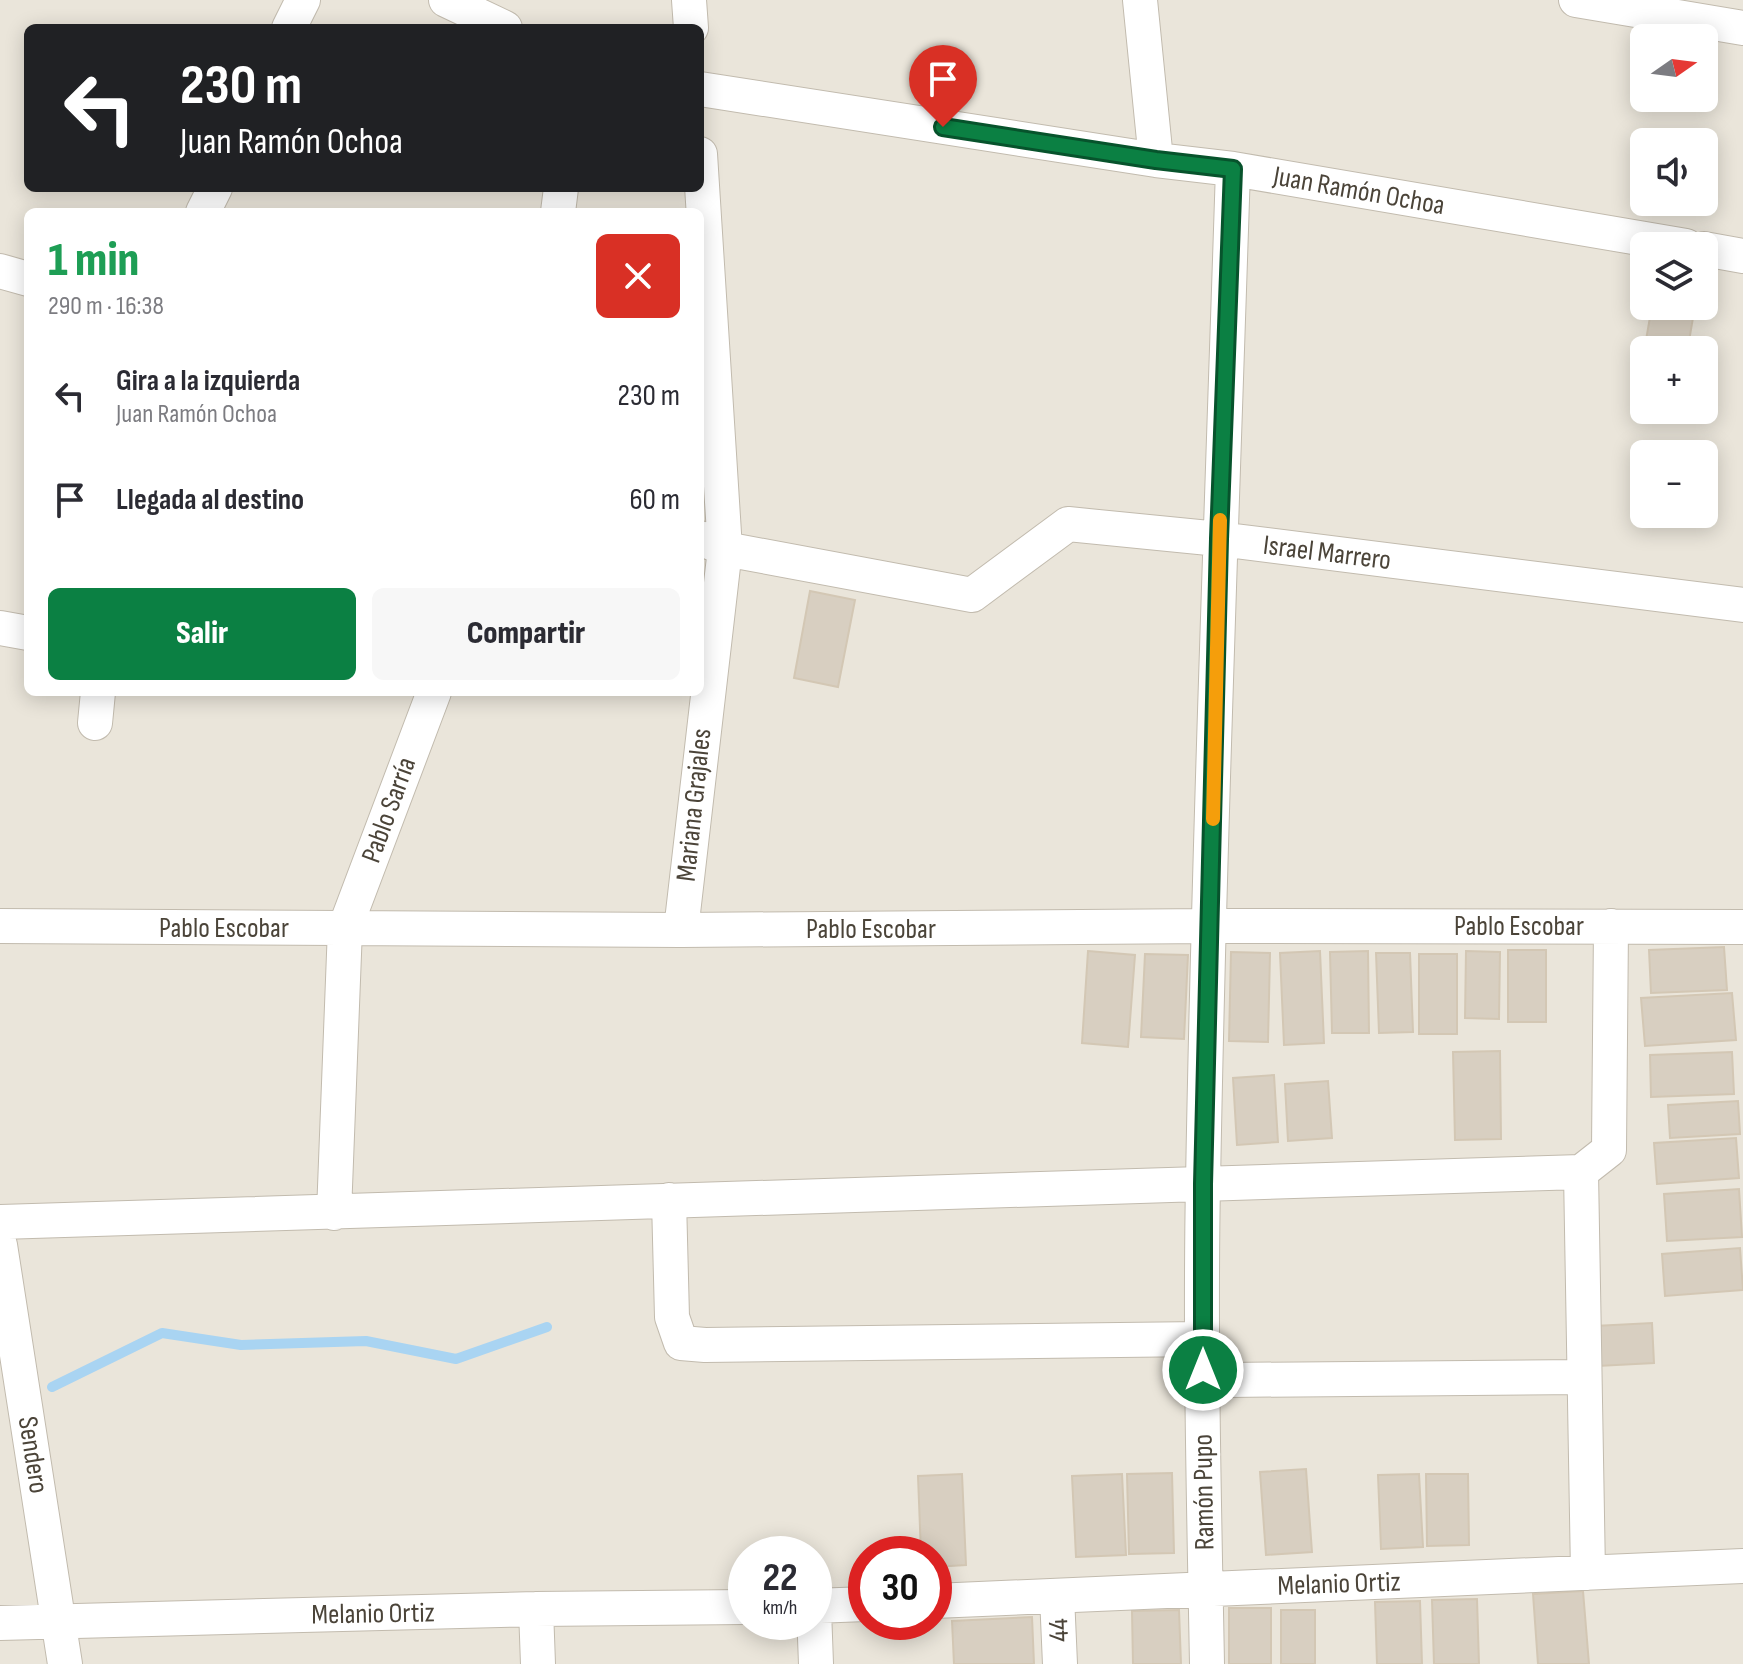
<!DOCTYPE html>
<html lang="es">
<head>
<meta charset="utf-8">
<style>
	body { margin:0; font-family:"Sofia Sans Condensed",sans-serif; background:#f7f7f7; color:#2b2b33; height:100vh; display:flex; flex-direction:column; font-size:30px; white-space:nowrap }
	* { box-sizing:border-box; margin:0 }
	p { font-size:26px; color:#7c7c81 }
	.icon { flex:none; width:44px; height:44px; fill:none; stroke:currentColor; stroke-width:2; stroke-linecap:round; stroke-linejoin:round }
	.map { position:relative; flex:1; overflow:hidden }
	.details { position:absolute; left:24px; top:208px; width:680px; height:488px; display:flex; flex-direction:column; background:#fff; border-radius:12px; box-shadow:0 4px 20px #0003 }
	.details>* { flex:none }
	.guide { position:absolute; left:24px; top:24px; width:680px; height:168px; border-radius:12px; box-shadow:0 4px 20px #0003; background:#202124; color:#fff; overflow:hidden }
	.needle { width:52px; rotate:76deg }
	.controls { position:absolute; left:1630px; top:24px; display:grid; gap:16px }
	.controls a { display:grid; place-items:center; width:88px; height:88px; border-radius:12px; background:#fff; box-shadow:0 4px 20px #0003; font-size:40px }
	.speed { position:absolute; left:728px; top:1536px; display:flex; gap:16px; font-size:40px; font-weight:700; text-align:center }
	.speed>* { display:grid; place-content:center; width:104px; height:104px; border-radius:50%; background:#fff; box-shadow:0 4px 20px #0003; line-height:1 }
	.speed small { font-size:20px; font-weight:400 }
	.speed .limit { border:12px solid #d22; background:#fff; color:#111 }
	.pin { position:absolute; display:grid; place-items:center; width:68px; height:68px; color:#fff; margin:-82px -34px; border-radius:50% 50% 50% 0; rotate:-45deg; box-shadow:0 0 8px #0007 }
	.pin .icon { rotate:45deg }
	.me { position:absolute; width:88px; margin:-44px; rotate:0deg; stroke-linejoin:round; filter:drop-shadow(0 0 6px #0008) }
	.turn { display:flex; align-items:center; gap:28px; height:168px; padding:0 24px; font-size:36px }
	.turn .icon { width:104px; height:104px; stroke-width:2.5 }
	.turn b { display:block; font-size:56px; line-height:68px }
	.round { display:grid; place-items:center; flex:none; width:84px; height:84px; border-radius:12px; background:#f7f7f7 }
	.summary { display:flex; align-items:center; justify-content:space-between; height:136px; padding:0 24px }
	h1 { font-size:48px; font-weight:800; line-height:60px; color:#1e9e55 }
	.primary-button { display:flex; gap:16px; margin-top:auto; padding:16px 24px }
	.primary-button a { flex:1; height:92px; border-radius:12px; background:#0b8043; color:#fff; font-size:32px; font-weight:800; line-height:92px; text-align:center }
	.primary-button a+a { background:#f7f7f7; color:#2b2b33 }
	ul { padding:0; list-style:none }
	li { display:flex; align-items:center; gap:24px; height:104px; padding:0 24px }
	li div { flex:1 }
	li b { display:block; font-size:30px }
	li em { font-style:normal }
	.map>svg:first-child { display:block }
	.residential { fill:#eae5da; fill-rule:evenodd }
	.lines { fill:none; stroke-linecap:round; stroke-linejoin:round }
	.stream { stroke:#a9d4f2; stroke-width:10 }
	.building { fill:#d8cfc1; stroke:#d3c7b4; stroke-width:2 }
	.minor-casing { stroke:#c2bbae; stroke-width:36 }
	.minor { stroke:#fff; stroke-width:34 }
	.route-casing { stroke:#07532c; stroke-width:20 }
	.route { stroke:#0b8043; stroke-width:14 }
	.slow { stroke:#f59e0b; stroke-width:14 }
	.labels { text-anchor:middle; dominant-baseline:central; stroke-width:6; stroke-linejoin:round; paint-order:stroke }
	.street-label { font-size:28px; fill:#4b4439; stroke:#fff }
</style>
</head>
<body>
<div class="map">
<svg width="1743" height="1664" viewBox="0 0 1743 1664">
	<rect width="100%" height="100%" fill="#f6f3ec"/>
	<path class="residential" d="M0 0H1743V1664H0ZM28 28H700V188H28ZM1644 38H1704V98H1644ZM1644 142H1704V202H1644ZM28 212H700V692H28ZM1644 246H1704V306H1644ZM1644 350H1704V410H1644ZM1644 454H1704V514H1644ZM746 1554H814V1622H746ZM866 1554H934V1622H866Z"/>
	<g class="lines">
		<path class="stream" d="M52 1387 162 1333 241 1345 366 1341 456 1359 547 1327"/>
	</g>
	<path class="building" d="M1652 306H1695L1688 347 1646 340Z
		M810 591 855 600 838 687 794 678Z
		M1724 947 1727 990 1651 993 1649 950Z
		M1508 950H1546V1022H1508Z
		M1088 951 1135 955 1128 1047 1082 1043Z
		M1320 951 1324 1043 1284 1045 1280 953Z
		M1368 951 1369 1033H1332L1330 952Z
		M1466 951 1500 952 1499 1019 1465 1018Z
		M1231 952 1270 953 1268 1042 1229 1041Z
		M1376 953H1410L1413 1032 1379 1033Z
		M1145 954 1188 955 1184 1039 1141 1037Z
		M1419 954H1457V1034H1419Z
		M1732 993 1736 1040 1645 1046 1641 998Z
		M1500 1051 1501 1139 1455 1140 1453 1052Z
		M1732 1052 1734 1094 1651 1097 1650 1055Z
		M1274 1075 1278 1142 1237 1145 1233 1078Z
		M1328 1081 1332 1138 1288 1141 1285 1084Z
		M1738 1101 1740 1134 1670 1138 1668 1105Z
		M1736 1138 1739 1178 1657 1184 1654 1143Z
		M1739 1189 1742 1237 1667 1241 1664 1194Z
		M1740 1248 1743 1290 1665 1296 1662 1254Z
		M1652 1323 1654 1363 1598 1366 1595 1326Z
		M1306 1469 1312 1552 1266 1555 1260 1472Z
		M1172 1473 1174 1553 1129 1554 1127 1474Z
		M962 1474 966 1565 934 1567V1554H921L918 1476Z
		M1122 1474 1126 1555 1076 1557 1072 1476Z
		M1419 1474 1423 1547 1381 1549 1378 1475Z
		M1426 1474H1468L1469 1545 1427 1546Z
		M1583 1591 1589 1664H1538L1533 1594Z
		M1477 1599 1479 1664H1434L1432 1600Z
		M1420 1601 1422 1664H1377L1375 1602Z
		M1229 1608H1271V1664H1229Z
		M1179 1610 1181 1664H1133L1132 1611Z
		M1281 1610H1315V1664H1281Z
		M1032 1617 1034 1664H954L952 1621Z"/>
	<g class="lines">
		<g class="minor-casing">
			<path id="minor" d="M446 0 505 28
				M689 0 691 28
				M1140 0 1156 160
				M1576 0 1743 28
				M289 28 303 0
				M700 89 1156 160 1233 169 1686 246
				M203 212 215 188
				M558 212 561 188
				M1704 249 1743 256
				M0 271 28 279
				M700 538 725 549 972 595 1068 524 1219 539 1743 605
				M0 628 28 633
				M95 723 98 692
				M0 926 681 930 1210 926 1743 927
				M681 930 725 549 700 154
				M1581 1172 1588 1573
				M669 1200 672 1317 681 1343 705 1345 1202 1339 1226 1380 1583 1377
				M334 1213 345 928 434 692
				M0 1222 1581 1172 1609 1150 1611 926
				M0 1245 65 1664
				M1057 1596 1060 1664
				M934 1601 1743 1566
				M814 1606 866 1604
				M536 1609 538 1664
				M814 1610 816 1664
				M0 1623 536 1609 746 1607
				M1207 1664C1204 1504 1200 1343 1203 1183 1209 845 1222 507 1233 169"/>
		</g>
		<use href="#minor" class="minor"/>
	</g>
	<g class="lines">
		<g class="route-casing">
			<path id="route" d="M943 127 1156 160 1233 169 1219 539 1203 1184V1370"/>
		</g>
		<use href="#route" class="route"/>
		<path class="slow" d="M1213 819 1220 520"/>
	</g>
	<g class="labels">
		<g class="street-label">
			<text transform="translate(1359 191) rotate(10)">Juan Ramón Ochoa</text>
			<text transform="translate(1327 553) rotate(7)">Israel Marrero</text>
			<text transform="translate(694 805) rotate(-84)">Mariana Grajales</text>
			<text transform="translate(389 810) rotate(-70)">Pablo Sarría</text>
			<text x="1519" y="926">Pablo Escobar</text>
			<text x="224" y="928">Pablo Escobar</text>
			<text x="871" y="929">Pablo Escobar</text>
			<text transform="translate(33 1455) rotate(81)">Sendero</text>
			<text transform="translate(1204 1492) rotate(-91)">Ramón Pupo</text>
			<text transform="translate(1339 1584) rotate(-2)">Melanio Ortiz</text>
			<text transform="translate(373 1614) rotate(-1)">Melanio Ortiz</text>
			<text transform="translate(1059 1630) rotate(-92)">44</text>
		</g>
	</g>
</svg>
<div class="controls">
<a><svg class="needle" viewBox="-14 -14 28 28"><path d="M0-13l5 13h-10z" fill="#e53935"/><path d="M0 13l5-13h-10z" fill="#7c7c81"/></svg></a>
<a><svg class="icon" aria-label="sound" viewBox="0 0 24 24"><path d="M4 9h4l5-4v14l-5-4H4zM17 9q2 3 0 6"/></svg></a>
<a><svg class="icon" aria-label="layers" viewBox="0 0 24 24"><path d="M12 4l9 5-9 5-9-5zM3 14l9 5 9-5"/></svg></a>
<a>+</a>
<a>−</a>
</div>
<div class="speed"><div>22<small>km/h</small></div><div class="limit">30</div></div>
<div class="pin" style="left:943px;top:127px;background:#d93025"><svg class="icon" aria-label="arrive" viewBox="0 0 24 24"><path d="M6 21V4h12l-3 4 3 4H6"/></svg></div>
<svg class="me" style="left:1203px;top:1370px" viewBox="-20 -20 40 40"><circle r="17" fill="#0b8043" stroke="#fff" stroke-width="3"/><path d="M0-11L8 9 0 5-8 9z" fill="#fff"/></svg>
<div class="guide">
<div class="turn"><svg class="icon" aria-label="left" viewBox="0 0 24 24"><path d="M17 20v-9H6M10 6l-5 5 5 5"/></svg><div><b>230 m</b>Juan Ramón Ochoa</div></div>
</div>
<section class="details">
<div class="summary"><div><h1>1 min</h1><p>290 m · 16:38</p></div><a class="round" style="background:#d93025;color:#fff"><svg class="icon" aria-label="close" viewBox="0 0 24 24"><path d="M6 6l12 12M18 6L6 18"/></svg></a></div>
<ul>
<li><svg class="icon" aria-label="left" viewBox="0 0 24 24"><path d="M17 20v-9H6M10 6l-5 5 5 5"/></svg><div><b>Gira a la izquierda</b><p>Juan Ramón Ochoa</p></div><em>230 m</em></li>
<li><svg class="icon" aria-label="arrive" viewBox="0 0 24 24"><path d="M6 21V4h12l-3 4 3 4H6"/></svg><div><b>Llegada al destino</b></div><em>60 m</em></li>
</ul>
<div class="primary-button"><a>Salir</a><a>Compartir</a></div>
</section>
</div>
</body>
</html>
